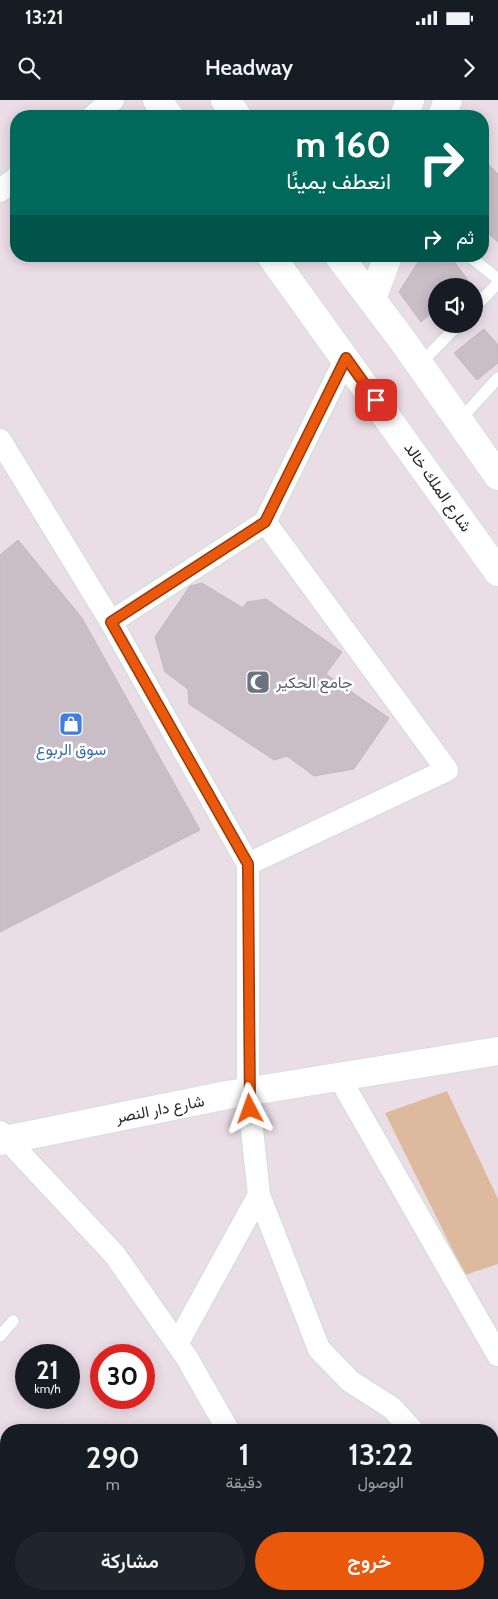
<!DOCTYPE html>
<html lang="ar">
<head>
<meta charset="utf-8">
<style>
	body { margin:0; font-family:Cabin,Vazirmatn,sans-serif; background:#20242c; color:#f1f3f6; direction:rtl; height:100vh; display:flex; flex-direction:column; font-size:19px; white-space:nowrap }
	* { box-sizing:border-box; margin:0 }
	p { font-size:16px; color:#9ea1a6 }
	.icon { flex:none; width:28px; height:28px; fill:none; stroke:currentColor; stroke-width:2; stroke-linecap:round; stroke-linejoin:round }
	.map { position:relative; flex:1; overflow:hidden; direction:ltr }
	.sheet { position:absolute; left:0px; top:1324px; width:499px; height:176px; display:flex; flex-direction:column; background:#171b24; border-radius:20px 20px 0 0; box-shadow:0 2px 12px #0003; direction:rtl }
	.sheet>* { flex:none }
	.banner { position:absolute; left:10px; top:10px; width:479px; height:152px; border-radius:20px; box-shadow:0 2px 12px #0003; direction:rtl; background:#00695c; color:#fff; overflow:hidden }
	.fabs { position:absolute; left:428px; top:178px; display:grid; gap:10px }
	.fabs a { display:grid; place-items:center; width:55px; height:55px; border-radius:50%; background:#171b24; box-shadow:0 2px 12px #0003; font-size:25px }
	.speed { position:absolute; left:15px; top:1244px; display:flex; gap:10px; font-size:25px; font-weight:700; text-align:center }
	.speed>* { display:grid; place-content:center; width:65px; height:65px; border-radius:50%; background:#171b24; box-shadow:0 2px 12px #0003; line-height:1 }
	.speed small { font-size:12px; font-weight:400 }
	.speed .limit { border:8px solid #d22; background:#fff; color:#111 }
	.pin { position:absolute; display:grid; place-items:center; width:42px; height:42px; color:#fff; margin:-21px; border-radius:10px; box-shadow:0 2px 8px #0006 }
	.me { position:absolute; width:55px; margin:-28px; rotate:356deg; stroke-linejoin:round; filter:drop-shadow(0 0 4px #0008) }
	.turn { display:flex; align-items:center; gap:18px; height:105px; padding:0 15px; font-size:22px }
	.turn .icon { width:65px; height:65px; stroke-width:2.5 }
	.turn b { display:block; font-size:35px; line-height:42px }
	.then { display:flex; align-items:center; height:48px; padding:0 15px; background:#0003; gap:10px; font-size:19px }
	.eta { display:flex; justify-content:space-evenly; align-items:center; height:85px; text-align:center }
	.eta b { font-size:30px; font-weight:600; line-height:35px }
	.cta { display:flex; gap:10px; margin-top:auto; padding:10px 15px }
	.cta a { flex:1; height:58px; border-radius:30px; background:#ea580c; color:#fff; font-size:20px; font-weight:600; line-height:58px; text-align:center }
	.cta a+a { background:#20242c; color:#f1f3f6 }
	.status { display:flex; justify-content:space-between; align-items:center; height:35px; padding:0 25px; background:#171b24; direction:ltr }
	.status svg { height:14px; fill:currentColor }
	header { display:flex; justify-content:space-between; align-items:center; height:65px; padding:0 15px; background:#171b24; font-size:22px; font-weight:600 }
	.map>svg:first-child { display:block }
	.green { fill:#ddb99e }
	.building { fill:#cabec6; stroke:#c6b7c0 }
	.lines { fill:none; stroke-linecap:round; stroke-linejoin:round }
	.service-casing { stroke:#d2e1db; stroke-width:14 }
	.minor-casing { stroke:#d2e1db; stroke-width:25 }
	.tertiary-casing { stroke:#d2e1db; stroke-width:30 }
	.secondary-casing { stroke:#d2e1db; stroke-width:30 }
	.service { stroke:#fff; stroke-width:11 }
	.minor { stroke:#fff; stroke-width:22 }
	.tertiary { stroke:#fff; stroke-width:28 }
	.secondary { stroke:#fff; stroke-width:28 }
	.route-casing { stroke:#983908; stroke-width:12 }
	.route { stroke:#ea580c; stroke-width:9 }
	.labels { text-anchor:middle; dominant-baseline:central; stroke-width:5; stroke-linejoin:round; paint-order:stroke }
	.street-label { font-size:16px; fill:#2a2a2a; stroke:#fff }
	.worship-label { font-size:16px; fill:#5b616d; stroke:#fff; text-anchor:start }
	.shop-label { font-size:16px; fill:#366cbe; stroke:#fff }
</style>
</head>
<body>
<div class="status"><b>13:21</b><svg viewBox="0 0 49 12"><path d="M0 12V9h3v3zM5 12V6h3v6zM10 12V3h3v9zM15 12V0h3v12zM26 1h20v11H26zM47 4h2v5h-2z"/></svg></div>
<header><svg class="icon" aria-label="forward" viewBox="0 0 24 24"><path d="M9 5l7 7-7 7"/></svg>Headway<svg class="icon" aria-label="search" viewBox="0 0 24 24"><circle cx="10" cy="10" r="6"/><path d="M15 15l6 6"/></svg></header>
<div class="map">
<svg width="498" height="1499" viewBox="0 0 498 1499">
	<rect width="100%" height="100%" fill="#ebdde6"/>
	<path class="green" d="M447 991 498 1099V1164L465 1175 385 1013Z"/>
	<path class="building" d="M484 60 498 74V142L482 128Z
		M422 156H450L470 183 466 186H436V209L421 222 399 192Z
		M484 229 498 245V263L477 280 454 253Z
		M18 440 82 518 200 730 0 832V455Z
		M202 483 243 508 247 502 266 499 342 552 326 574 389 618 354 669 314 676 287 656 274 660 189 604 188 589 165 572 155 537 190 486Z"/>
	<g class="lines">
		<g class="service-casing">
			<path id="service" d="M469 156 498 179
				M474 208 498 183
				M419 265 459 224
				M459 321 498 278
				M0 1236 13 1221"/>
		</g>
		<g class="minor-casing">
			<path id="minor" d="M93 16 113 0
				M0 91 16 78
				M0 340 111 522
				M265 422 447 670 248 764 111 522 265 422 346 258
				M339 977 498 1255
				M0 1032 115 1155 187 1258 228 1330
				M259 1095 319 1249 350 1281 392 1308 412 1330
				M177 1244 259 1095 248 992V764
				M0 1458 6 1457
				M492 1458 498 1465
				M280 1494V1499"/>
		</g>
		<g class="tertiary-casing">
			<path id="tertiary" d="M0 1041 227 995 498 951"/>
		</g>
		<g class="secondary-casing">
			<path id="secondary" d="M157 0 169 16
				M225 0 237 16
				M404 16 410 0
				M442 16 448 0
				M271 156 498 472
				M339 156 403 241 498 376
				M372 199 388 156"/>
		</g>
		<use href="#service" class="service"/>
		<use href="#minor" class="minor"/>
		<use href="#tertiary" class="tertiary"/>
		<use href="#secondary" class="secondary"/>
	</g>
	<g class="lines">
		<g class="route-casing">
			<path id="route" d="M250 1009 248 764 111 522 265 422 346 258 376 300"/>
		</g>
		<use href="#route" class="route"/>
	</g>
	<defs>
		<g id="mosque-square" transform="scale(1.25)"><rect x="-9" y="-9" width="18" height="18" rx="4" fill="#6b7280" stroke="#fff"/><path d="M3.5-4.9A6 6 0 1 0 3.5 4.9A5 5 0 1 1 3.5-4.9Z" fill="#fff"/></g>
		<g id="shop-square" transform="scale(1.25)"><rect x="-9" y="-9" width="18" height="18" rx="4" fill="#3f7fe0" stroke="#fff"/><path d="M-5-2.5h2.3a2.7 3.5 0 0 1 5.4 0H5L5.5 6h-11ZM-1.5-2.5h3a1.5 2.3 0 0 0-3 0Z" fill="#fff"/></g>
	</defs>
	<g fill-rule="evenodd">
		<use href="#mosque-square" x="258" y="582"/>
		<use href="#shop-square" x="71" y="624"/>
	</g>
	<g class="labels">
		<g class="street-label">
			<text transform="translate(438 387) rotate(55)">شارع الملك خالد</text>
			<text transform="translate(160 1009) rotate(-11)">شارع دار النصر</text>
		</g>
		<g class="worship-label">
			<text x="276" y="582">جامع الحكير</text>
		</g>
		<g class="shop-label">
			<text x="71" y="649">سوق الربوع</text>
		</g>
	</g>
</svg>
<div class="fabs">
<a><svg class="icon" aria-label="sound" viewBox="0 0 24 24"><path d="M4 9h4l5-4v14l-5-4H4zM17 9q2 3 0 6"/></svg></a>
</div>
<div class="speed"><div>21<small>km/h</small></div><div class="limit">30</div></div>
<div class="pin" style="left:376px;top:300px;background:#d93025"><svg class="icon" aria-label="arrive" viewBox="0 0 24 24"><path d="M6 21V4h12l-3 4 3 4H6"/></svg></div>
<svg class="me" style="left:250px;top:1009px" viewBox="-20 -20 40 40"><path d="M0-17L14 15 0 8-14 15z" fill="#ea580c" stroke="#fff" stroke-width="4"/></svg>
<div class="banner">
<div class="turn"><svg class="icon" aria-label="right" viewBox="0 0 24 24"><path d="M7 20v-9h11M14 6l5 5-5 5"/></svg><div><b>160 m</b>انعطف يمينًا</div></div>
<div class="then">ثم<svg class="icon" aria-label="right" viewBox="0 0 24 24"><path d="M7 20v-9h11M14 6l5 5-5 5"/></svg></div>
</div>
<section class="sheet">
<div class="eta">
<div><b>13:22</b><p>الوصول</p></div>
<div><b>1</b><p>دقيقة</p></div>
<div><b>290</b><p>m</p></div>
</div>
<div class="cta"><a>خروج</a><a>مشاركة</a></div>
</section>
</div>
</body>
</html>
